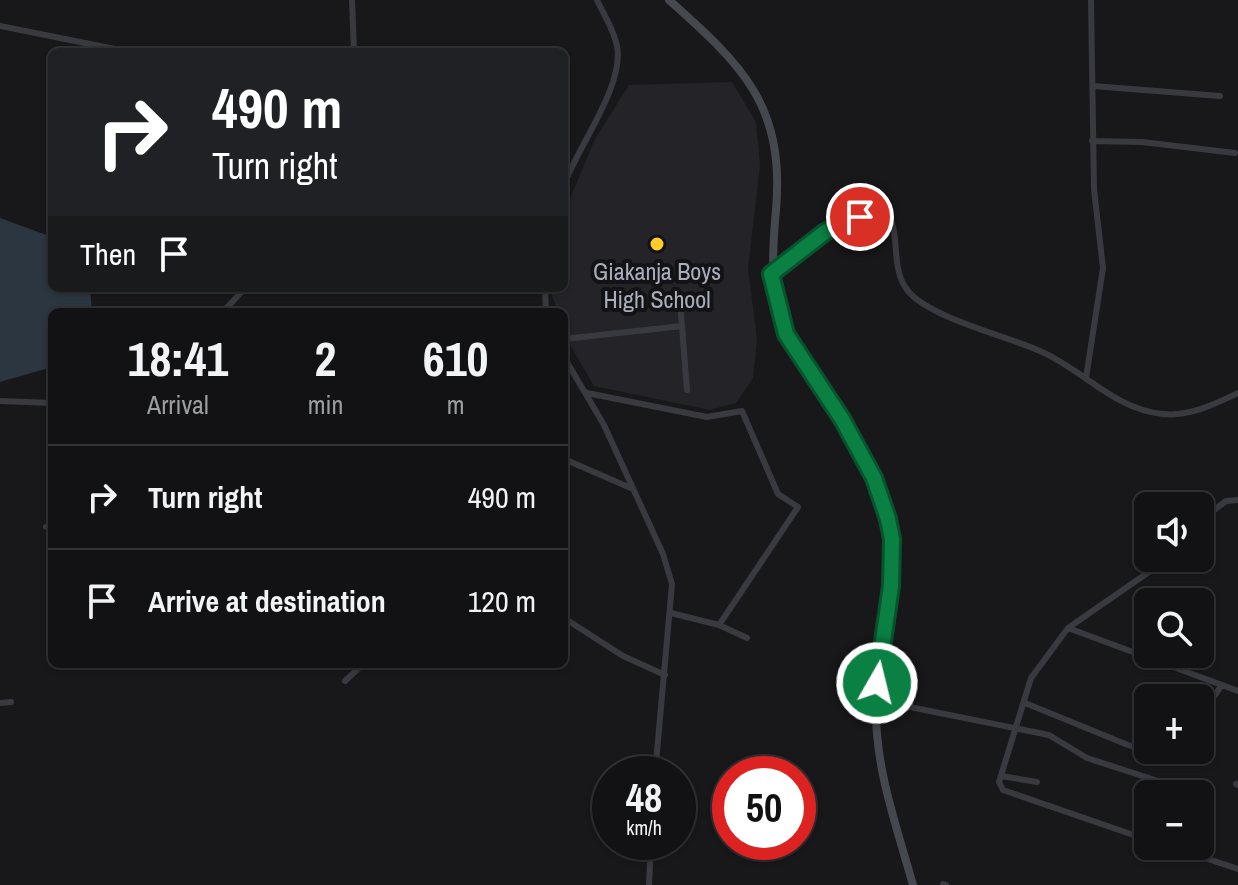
<!DOCTYPE html>
<html lang="en">
<head>
<meta charset="utf-8">
<style>
	body { margin:0; font-family:"Archivo Narrow",sans-serif; background:#1f2022; color:#f1f3f6; height:100vh; display:flex; flex-direction:column; font-size:30px; white-space:nowrap }
	* { box-sizing:border-box; margin:0 }
	p { font-size:26px; color:#9c9ea0 }
	.icon { flex:none; width:44px; height:44px; fill:none; stroke:currentColor; stroke-width:2; stroke-linecap:round; stroke-linejoin:round }
	.map { position:relative; flex:1; overflow:hidden }
	.sheet { position:absolute; left:48px; top:308px; width:520px; height:360px; display:flex; flex-direction:column; background:#121214; border-radius:12px; box-shadow:0 2px 6px #0004,0 0 0 2px #313234 }
	.sheet>* { flex:none }
	.banner { position:absolute; left:48px; top:48px; width:520px; height:244px; border-radius:12px; box-shadow:0 2px 6px #0004,0 0 0 2px #313234; background:#202124; color:#fff; overflow:hidden }
	.fabs { position:absolute; left:1134px; top:492px; display:grid; gap:16px }
	.fabs a { display:grid; place-items:center; width:80px; height:80px; border-radius:12px; background:#121214; box-shadow:0 2px 6px #0004,0 0 0 2px #313234; font-size:40px }
	.speed { position:absolute; left:592px; top:756px; display:flex; gap:16px; font-size:40px; font-weight:700; text-align:center }
	.speed>* { display:grid; place-content:center; width:104px; height:104px; border-radius:50%; background:#121214; box-shadow:0 2px 6px #0004,0 0 0 2px #313234; line-height:1 }
	.speed small { font-size:20px; font-weight:400 }
	.speed .limit { border:12px solid #d22; background:#fff; color:#111 }
	.pin { position:absolute; display:grid; place-items:center; width:68px; height:68px; color:#fff; margin:-34px; border:4px solid #fff; border-radius:50%; box-shadow:0 2px 8px #0007 }
	.me { position:absolute; width:88px; margin:-44px; rotate:8deg; stroke-linejoin:round; filter:drop-shadow(0 0 6px #0008) }
	.turn { display:flex; align-items:center; gap:28px; height:168px; padding:0 32px; font-size:36px }
	.turn .icon { width:104px; height:104px; stroke-width:2.5 }
	.turn b { display:block; font-size:56px; line-height:68px }
	.then { display:flex; align-items:center; height:76px; padding:0 32px; background:#0003; gap:16px; font-size:30px }
	.eta { display:flex; justify-content:space-evenly; align-items:center; height:136px; text-align:center }
	.eta b { font-size:48px; font-weight:800; line-height:56px }
	ul { padding:0; list-style:none }
	li { display:flex; align-items:center; gap:24px; height:104px; padding:0 32px; border-top:2px solid #313234 }
	li div { flex:1 }
	li b { display:block; font-size:30px }
	li em { font-style:normal }
	.map>svg:first-child { display:block }
	.built { fill:#242428 }
	.water { fill:#2c3640 }
	.lines { fill:none; stroke-linecap:round; stroke-linejoin:round }
	.street { stroke:#393940; stroke-width:6 }
	.secondary { stroke:#464850; stroke-width:8 }
	.route-casing { stroke:#07532c; stroke-width:20 }
	.route { stroke:#0b8043; stroke-width:14 }
	.poi-dot { fill:#ffcc2c; stroke:#131316; stroke-width:3 }
	.labels { text-anchor:middle; dominant-baseline:central; stroke-width:8; stroke-linejoin:round; paint-order:stroke }
	.poi-label { font-size:24px; fill:#a9adbc; stroke:#131316 }
</style>
</head>
<body>
<div class="map">
<svg width="1238" height="885" viewBox="0 0 1238 885">
	<rect width="100%" height="100%" fill="#18181b"/>
	<path class="built" d="M732 82 756 122 760 165 748 269 757 340 753 378 736 403 710 410 594 386 569 343 564 312H558L551 293 552 288H564L566 208 595 139 629 85Z"/>
	<path class="water" d="M0 218 52 237V288H90L92 312H52V367L0 382Z"/>
	<g class="lines">
		<path class="street" d="M352 0 354 52
			M0 26 130 52
			M1093 86 1220 96
			M1092 141 1142 142 1235 153
			M564 185C577 148 625 85 617 46 614 30 604 15 597 0
			M771 274 825 232 877 210 886 211C902 232 889 268 908 291 930 318 1007 336 1040 351 1084 370 1113 409 1163 414 1189 417 1215 404 1238 393
			M545 288 546 312
			M680 301 687 390
			M223 312 245 288
			M564 339 682 326
			M564 357 604 425 663 554 672 584 655 774
			M1086 378 1103 268 1094 189 1091 0
			M587 393 707 417 742 411 778 494 798 507 719 625
			M0 401 52 403
			M564 459 633 489
			M1200 521 1226 501 1238 500
			M46 527 52 529
			M671 613 719 625 747 638
			M564 618 623 656 665 675
			M1068 628 1238 691
			M878 674 893 679 892 700 895 704 1049 735 1087 758 1164 783
			M345 681 363 664
			M0 703 11 702
			M1025 703 1128 745 1178 760
			M1202 713 1222 685
			M1001 776 1037 782
			M1236 784 1238 785
			M1148 840 1003 790 999 782 1031 678 1068 628 1169 558
			M1168 846 1238 869
			M943 884 946 885
			M649 885 651 842"/>
		<path class="secondary" d="M669 0C742 65 785 105 776 210 772 252 770 289 785 329 792 348 806 364 817 380 849 427 884 481 892 539 899 593 878 647 876 701 874 766 896 824 913 885"/>
	</g>
	<g class="lines">
		<g class="route-casing">
			<path id="route" d="M860 217 825 232 771 274 786 334 842 419 874 478 888 519 892 539 891 586 877 683"/>
		</g>
		<use href="#route" class="route"/>
	</g>
	<circle class="poi-dot" cx="657" cy="244" r="8"/>
	<g class="labels">
		<g class="poi-label">
			<text x="657" y="271">Giakanja Boys<tspan x="657" dy="28">High School</tspan></text>
		</g>
	</g>
</svg>
<div class="fabs">
<a><svg class="icon" aria-label="sound" viewBox="0 0 24 24"><path d="M4 9h4l5-4v14l-5-4H4zM17 9q2 3 0 6"/></svg></a>
<a><svg class="icon" aria-label="search" viewBox="0 0 24 24"><circle cx="10" cy="10" r="6"/><path d="M15 15l6 6"/></svg></a>
<a>+</a>
<a>−</a>
</div>
<div class="speed"><div>48<small>km/h</small></div><div class="limit">50</div></div>
<div class="pin" style="left:860px;top:217px;background:#d93025"><svg class="icon" aria-label="arrive" viewBox="0 0 24 24"><path d="M6 21V4h12l-3 4 3 4H6"/></svg></div>
<svg class="me" style="left:877px;top:683px" viewBox="-20 -20 40 40"><circle r="17" fill="#0b8043" stroke="#fff" stroke-width="3"/><path d="M0-11L8 9 0 5-8 9z" fill="#fff"/></svg>
<div class="banner">
<div class="turn"><svg class="icon" aria-label="right" viewBox="0 0 24 24"><path d="M7 20v-9h11M14 6l5 5-5 5"/></svg><div><b>490 m</b>Turn right</div></div>
<div class="then">Then<svg class="icon" aria-label="arrive" viewBox="0 0 24 24"><path d="M6 21V4h12l-3 4 3 4H6"/></svg></div>
</div>
<section class="sheet">
<div class="eta">
<div><b>18:41</b><p>Arrival</p></div>
<div><b>2</b><p>min</p></div>
<div><b>610</b><p>m</p></div>
</div>
<ul>
<li><svg class="icon" aria-label="right" viewBox="0 0 24 24"><path d="M7 20v-9h11M14 6l5 5-5 5"/></svg><div><b>Turn right</b></div><em>490 m</em></li>
<li><svg class="icon" aria-label="arrive" viewBox="0 0 24 24"><path d="M6 21V4h12l-3 4 3 4H6"/></svg><div><b>Arrive at destination</b></div><em>120 m</em></li>
</ul>
</section>
</div>
</body>
</html>
